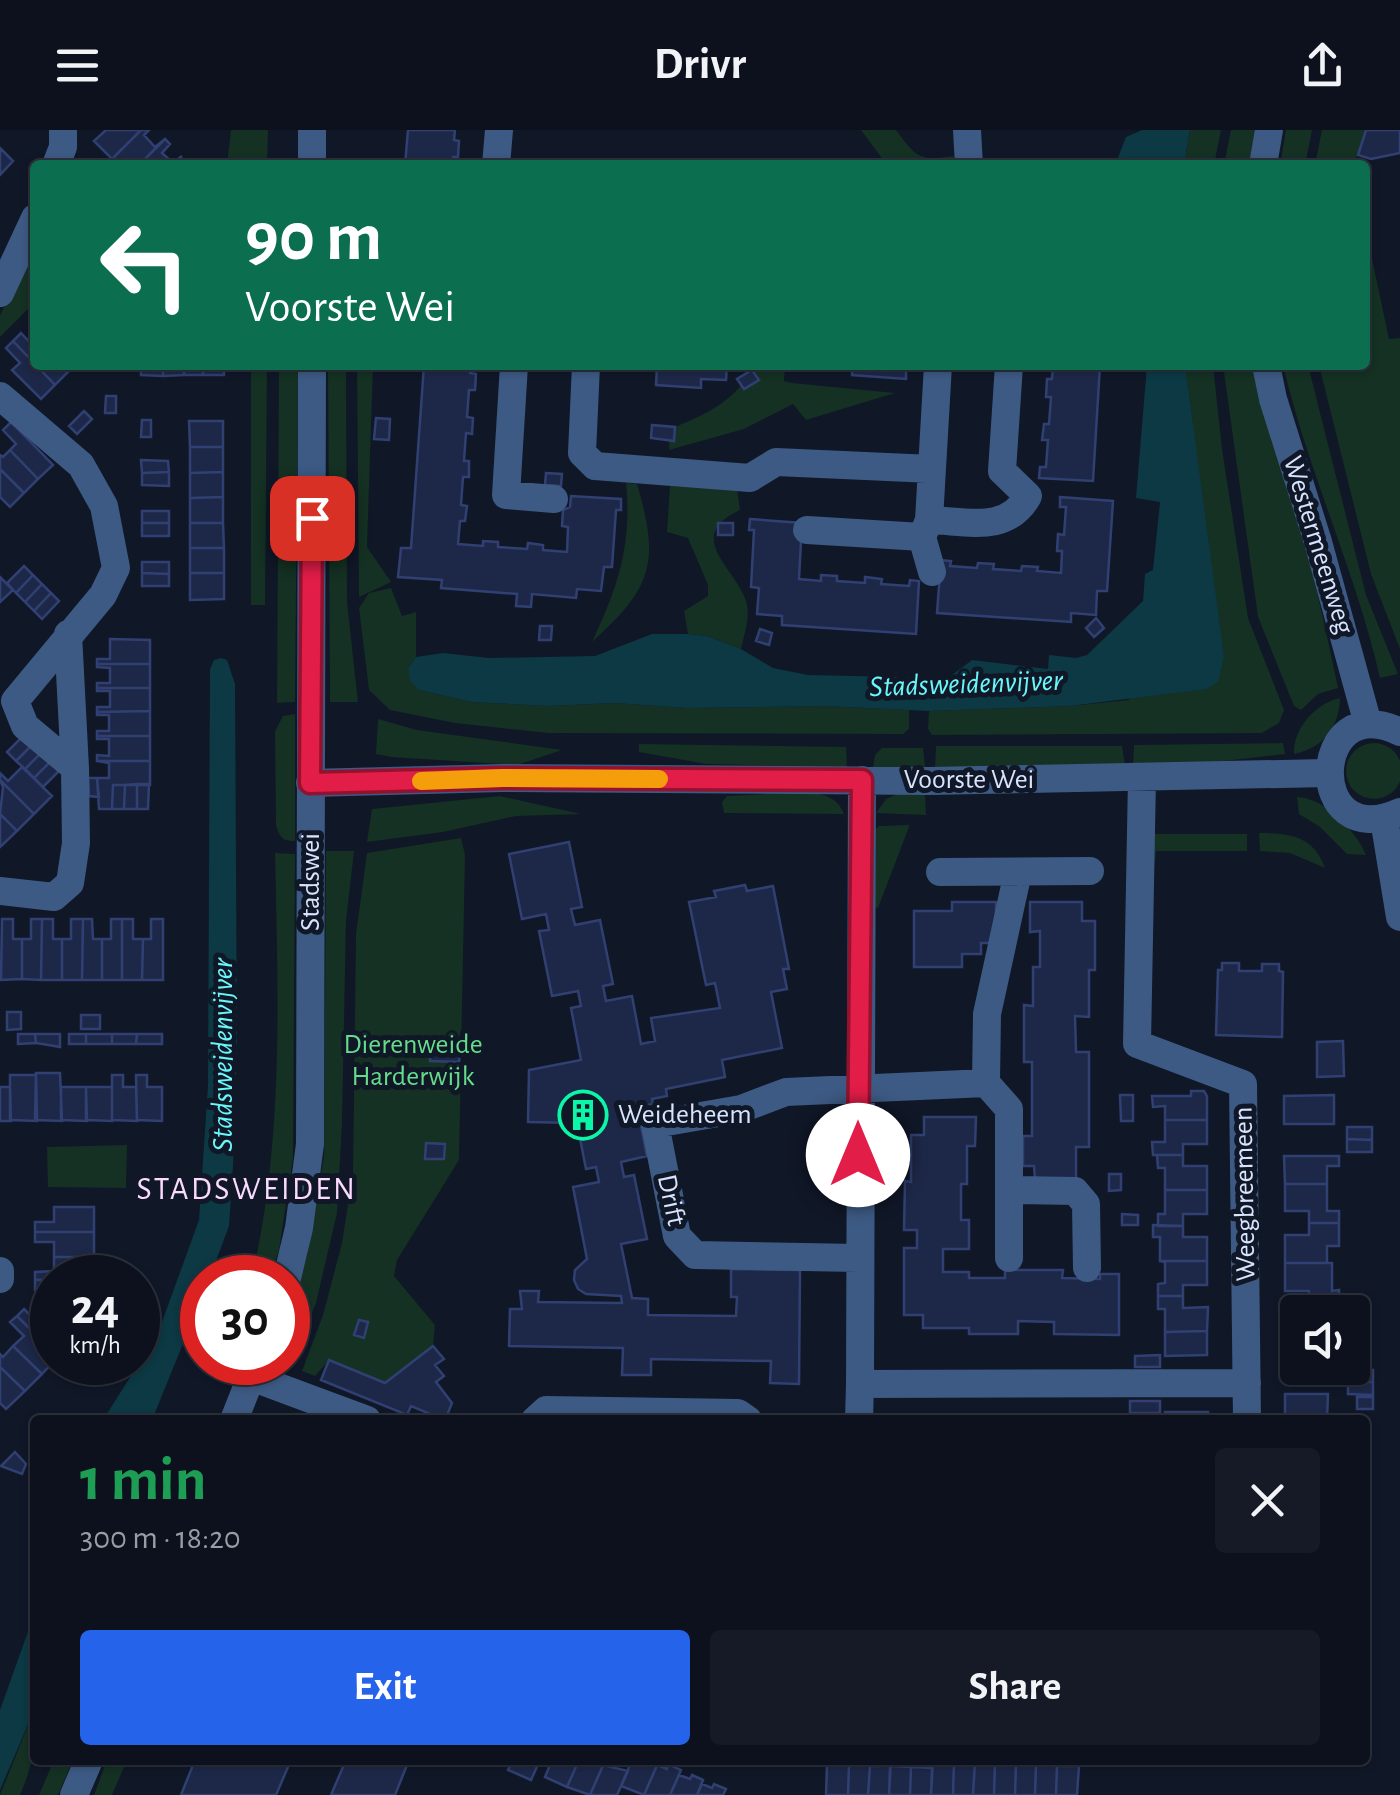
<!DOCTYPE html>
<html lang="en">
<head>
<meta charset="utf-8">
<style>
	body { margin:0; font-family:"Alegreya Sans",sans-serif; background:#151a26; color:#f1f3f6; height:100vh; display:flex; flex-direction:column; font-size:38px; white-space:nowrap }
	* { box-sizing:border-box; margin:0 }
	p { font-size:32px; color:#9a9da4 }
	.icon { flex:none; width:55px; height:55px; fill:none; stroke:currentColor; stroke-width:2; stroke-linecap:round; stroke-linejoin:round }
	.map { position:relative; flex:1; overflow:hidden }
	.drawer { position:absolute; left:30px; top:1285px; width:1340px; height:350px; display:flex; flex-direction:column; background:#0c111d; border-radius:10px; box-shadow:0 2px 8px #0004,0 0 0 2px #2c313b }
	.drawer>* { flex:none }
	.top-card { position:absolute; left:30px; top:30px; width:1340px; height:210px; border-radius:10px; box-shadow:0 2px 8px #0004,0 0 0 2px #2c313b; background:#0b6e4f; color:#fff; overflow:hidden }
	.buttons { position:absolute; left:1280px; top:1165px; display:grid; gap:20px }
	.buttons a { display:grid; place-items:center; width:90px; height:90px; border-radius:10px; background:#0c111d; box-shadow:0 2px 8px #0004,0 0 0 2px #2c313b; font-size:50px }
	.speed { position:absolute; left:30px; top:1125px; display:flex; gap:20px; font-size:50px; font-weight:700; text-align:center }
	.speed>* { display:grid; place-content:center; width:130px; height:130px; border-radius:50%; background:#0c111d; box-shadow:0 2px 8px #0004,0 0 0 2px #2c313b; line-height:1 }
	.speed small { font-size:25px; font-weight:400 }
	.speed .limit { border:15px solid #d22; background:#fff; color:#111 }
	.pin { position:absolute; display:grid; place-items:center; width:85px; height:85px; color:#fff; margin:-42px; border-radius:20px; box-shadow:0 5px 15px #0006 }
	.me { position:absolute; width:110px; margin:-55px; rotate:0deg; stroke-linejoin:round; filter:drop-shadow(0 0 8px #0008) }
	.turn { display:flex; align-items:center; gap:35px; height:210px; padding:0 50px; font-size:45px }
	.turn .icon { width:130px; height:130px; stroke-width:2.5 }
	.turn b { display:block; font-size:70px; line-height:85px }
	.round { display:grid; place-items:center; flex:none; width:105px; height:105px; border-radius:10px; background:#151a26 }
	.head { display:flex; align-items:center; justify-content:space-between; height:170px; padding:0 50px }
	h1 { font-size:60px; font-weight:600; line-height:75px; color:#1e9e55 }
	.primary-button { display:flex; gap:20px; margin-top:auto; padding:20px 50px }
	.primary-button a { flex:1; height:115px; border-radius:10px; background:#2563eb; color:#fff; font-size:40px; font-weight:600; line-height:115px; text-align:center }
	.primary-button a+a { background:#151a26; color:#f1f3f6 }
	header { display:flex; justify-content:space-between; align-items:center; height:130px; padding:0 50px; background:#0c111d; font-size:45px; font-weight:600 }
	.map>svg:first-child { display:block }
	.green { fill:#143123 }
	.water { fill:#0c3944 }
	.building { fill:#1d2747; stroke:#304072; stroke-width:2.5 }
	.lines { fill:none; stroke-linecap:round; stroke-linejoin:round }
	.minor { stroke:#3d5a84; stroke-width:28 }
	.route-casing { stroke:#92132f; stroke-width:25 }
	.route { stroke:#e11d48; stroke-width:18 }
	.slow { stroke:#f59e0b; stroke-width:18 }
	.labels { text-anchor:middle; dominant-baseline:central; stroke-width:10; stroke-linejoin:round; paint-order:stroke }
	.street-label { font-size:28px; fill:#d8e4fe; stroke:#101727 }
	.park-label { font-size:28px; fill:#65dc8a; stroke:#101727 }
	.poi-label { font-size:28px; fill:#d8e4fe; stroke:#101727; text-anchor:start }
	.water-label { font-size:30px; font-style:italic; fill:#6af7fa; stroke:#101727 }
	.quarter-label { font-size:32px; letter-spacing:2.5px; fill:#fbdafe; stroke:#101727 }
</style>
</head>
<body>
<header><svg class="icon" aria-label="menu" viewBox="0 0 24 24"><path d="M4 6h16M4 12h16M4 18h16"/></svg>Drivr<svg class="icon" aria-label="share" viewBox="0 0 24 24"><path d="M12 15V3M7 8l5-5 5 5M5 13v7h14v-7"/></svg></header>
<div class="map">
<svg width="1400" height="1665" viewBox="0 0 1400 1665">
	<rect width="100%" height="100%" fill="#101727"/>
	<path class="green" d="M231 0H268L267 35H227Z
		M861 0H896C917 28 919 31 954 26L952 35H887Z
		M1190 0H1221L1214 35H1184Z
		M1231 0H1255L1249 35H1224Z
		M1286 0H1312L1305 35H1280Z
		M1322 0H1365L1354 35H1315Z
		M35 118V172L0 207V185Z
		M1365 119H1370L1389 209 1400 208V519L1371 444 1319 235H1365Z
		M251 235H267L265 475H251Z
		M279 235H298L295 572 277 573Z
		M328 235H346L347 472 358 572H330Z
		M357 235H373L367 417 391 452 359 467Z
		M754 235H785L784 251 792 253 895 263 806 290 793 274 744 299 669 320 670 299C706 284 736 272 754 235Z
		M1185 235H1213L1222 319 1248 488 1284 580 1279 593 1262 603 932 605 928 599 929 581 1070 576 1129 570 1203 386Z
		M1223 235H1252C1264 296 1287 354 1304 414 1318 461 1328 510 1338 558L1318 564 1301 580 1294 576 1258 487Z
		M1283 235H1308L1366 465 1398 544 1380 548C1356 442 1308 342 1283 235Z
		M626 353 637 354C660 432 653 457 592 512 618 457 632 415 626 353Z
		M670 356 737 359 740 380C683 407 735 437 746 471 751 485 744 505 741 519L707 506 688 504 684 481 708 466V455L688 408 667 402Z
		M391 458 402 486 416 482V527L408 538 419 560 472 572 548 576 614 573 687 578 826 576 909 580V599L903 604 548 603 455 593 390 580 369 560 359 478 369 463Z
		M1340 568C1339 597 1324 618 1294 624 1293 598 1316 573 1340 568Z
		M295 584V711C282 711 280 707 276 696L275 601 283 586Z
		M378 589 417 600 562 620 517 635 391 627 376 624Z
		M1346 641a28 28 0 1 1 56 0a28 28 0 1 1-56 0Z
		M1283 613 1285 624 1215 632 1133 635 1134 615Z
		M639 614 846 617 847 637 706 634 639 622Z
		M936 616H1122L1125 635 935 638Z
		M882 618H923L925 638 873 637 875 625Z
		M812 662C827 666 838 668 844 684L724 683 722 672 727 666Z
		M902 662 925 663 926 685 876 683 886 669Z
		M500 666 581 684 516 686 443 702 367 712 372 679Z
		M1297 667C1323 667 1356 700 1366 725L1347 724 1320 697 1299 684Z
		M909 695V697L878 778 874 776 875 700 879 696Z
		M1259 703C1290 703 1314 706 1325 738L1290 723 1260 721Z
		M1148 704H1247V721H1156L1155 732 1152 730Z
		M461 708 465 725 459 1030 397 1130 394 1146 435 1195 433 1216 385 1253 329 1230 315 1246 302 1241 323 1185 342 1113 353 1042 356 804 367 723Z
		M326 721H354L346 791 342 993 337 1083 316 1173 288 1242 272 1233 288 1232V1184L307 1126 324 1026Z
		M275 723 295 724 293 1028 279 1120 270 1147H252C284 1008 278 865 275 723Z
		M127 1015 126 1058 48 1057 47 1017Z
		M35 1578C35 1615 35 1630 20 1665H0Z
		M54 1630H73L58 1665H39Z
		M107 1630H127L112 1665H94Z"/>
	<path class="water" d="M1142 0H1190L1184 35H1115L1126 7Z
		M1147 235H1185L1224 527 1218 552 1206 559 1070 576 929 581 826 576 687 578 614 573 548 576 472 572 419 560 410 551 408 538 416 527 443 523 489 528 595 526 652 504H688L707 506 741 519 773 538 808 545 948 548 972 530 1048 539 1049 525 1076 528 1087 525 1143 471 1145 444 1153 440 1160 372 1136 368Z
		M221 528 227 530 235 554 237 917 233 1036 229 1096 210 1147 202 1148V1167L152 1290H103L158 1203 199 1090 208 956 210 539 214 530Z
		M35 1470V1578L0 1660V1580L30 1496Z"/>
	<path class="building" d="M106 0H141L112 29 94 11Z
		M141 0H149L144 5 155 17 165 9 139 35H118L112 29Z
		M408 0H455L454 10 459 11 458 27H453L452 35H405Z
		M1366 0H1400V23L1371 29 1358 25Z
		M165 9 170 14 162 23 173 33 182 26 173 35H139Z
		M0 18 13 31 0 45Z
		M21 203 35 218V234L13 211Z
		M13 211 55 255 41 269 12 240 20 233 6 218Z
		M36 235H64L69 241 55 255Z
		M141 235H163V246L141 245Z
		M163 235H184V245L163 246Z
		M184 235H203V245H184Z
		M203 235H224V245H203Z
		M424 235H471L470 243 476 244 475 260H469L467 287 473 288 472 304 466 303 464 331H469V347H463L461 375 467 376 465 391H460L458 414 483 416V411L498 412V417L527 419 528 413 543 415V420L567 422 568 397 562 396 563 380 570 377 571 366 621 369V380H616L612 437H604L601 461 577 459 576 468 532 464 531 477 516 476 517 464 441 458 442 450 398 447 401 418H411Z
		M657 235H727L726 250 701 249V258L656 255Z
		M853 235H901V240L906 241V249L852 245Z
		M1053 235H1100L1093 351 1039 348 1040 337H1046L1048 310H1042L1044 294H1049L1051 267H1046L1047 249H1052Z
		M752 240 759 250 744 259 737 249Z
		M106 266H116V283H105Z
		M84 281 92 289 77 304 69 296Z
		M376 288 390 289 389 310 374 309Z
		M142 290H151V307H141Z
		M189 291H223V317H190Z
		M11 292 53 335 38 349 10 320 16 314 3 300Z
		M652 295 675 297 674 311 651 308Z
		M190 317H223V342L190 343Z
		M10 320 38 349 24 363 0 339V325L3 327Z
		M141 330 168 331 169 342 142 343Z
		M0 339 24 363 10 377 0 367Z
		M169 342V356L142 355V343Z
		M223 342V367L190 368V343Z
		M546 343 562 344 561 356 545 355Z
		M223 367V393H190V368Z
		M1060 367 1113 371 1107 461H1097L1096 485 1071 483V492L937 483 941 430 951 431 950 436 977 438 978 433 994 434 993 439 1021 441 1022 436 1038 437 1037 441 1061 443 1062 421H1057L1058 404 1064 405 1066 377H1060Z
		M142 381H169V393H142Z
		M750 389 802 393 799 449 821 451V445L837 446V451L865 453V447L882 449 881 454 909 456 910 450 919 451 916 504 782 495V486L757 484 759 458 751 457 754 400H749Z
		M142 393H169V406H142Z
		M190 393H223L224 418H190Z
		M718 393H733V405H718Z
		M190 418H224V443H190Z
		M142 432H169V444L142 443Z
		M24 436 33 445 16 463 7 453Z
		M142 443 169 444V456H142Z
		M190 443H224V469L190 470Z
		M33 445 42 454 25 472 16 463Z
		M0 447 13 460 0 472Z
		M42 454 51 463 34 481 25 472Z
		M51 463 59 471 42 489 34 481Z
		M1096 488 1104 498 1094 507 1086 498Z
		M540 496H552L551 510H539Z
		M760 499 772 503 769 515 756 511Z
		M110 509 150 510V534H97V529H110Z
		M97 534H150V558H97V553H110V538L97 537Z
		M97 558H150V581L97 582V577H110V561H97Z
		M150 581V606H97V601H109V585H97V582Z
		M25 604 34 613 16 631 7 622Z
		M97 606H150V631H97V625L109 626V609H97Z
		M34 613 42 622 25 639 16 631Z
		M42 622 51 631 34 648 25 639Z
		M51 631 60 640 43 657 34 648Z
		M97 631H150V655H113L112 679H99L97 648H109V633Z
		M22 637 52 666 34 684 0 650V643L8 651Z
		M88 648H97L99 667 89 666Z
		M0 650 34 684 17 701 0 684 3 657Z
		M137 654V679H124L125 655Z
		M137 654H149L148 679H137Z
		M113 655H125L124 679H112Z
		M0 684 17 701 0 717Z
		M569 712 582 777 571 779 575 795 600 790 613 854 603 856 606 871 632 866 641 914 655 911 651 888 720 878 715 853 706 855 689 772 716 767 714 761 745 755 747 761 773 756 789 839H783L787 859 771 862 782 918 722 930 725 947 666 959 667 966 652 969 653 974 637 977 647 1026 621 1032 624 1047 634 1045 647 1109 621 1114 632 1168 648 1169V1185L736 1186 737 1167H731V1139L800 1140 799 1254 770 1253 771 1231 651 1229V1245H622L623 1218 509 1216 510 1179H522L520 1161H539L538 1172 622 1173 621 1166 586 1164 578 1159 574 1150 575 1140 587 1129 573 1057 599 1052 596 1037 586 1039 577 993 528 992 529 940 581 930 571 878 581 876 578 861 552 866 539 801 549 800 546 784 522 789 509 724Z
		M952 772H996V813H981V824H962V837H914V781H952Z
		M1030 772H1082V791H1095V840H1089V887L1075 886 1076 922H1089V1017H1076V1050H1035L1034 1036H1023V1006H1032V932H1024V875L1033 876V837H1040V801L1030 802Z
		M2 789H13V809H22V849L1 850Z
		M31 789H42L41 850 22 849V809H31Z
		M42 789H53V809H62V850H41Z
		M71 789H83L82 850H62V809H71Z
		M83 789H92L93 809H102V850H82Z
		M111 789H122V850H102V809H111Z
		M122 789H133V809H143L142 850H122Z
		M151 789H163V850H142L143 809H151Z
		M1222 833H1239V841H1262V834H1279V841L1283 842 1282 907 1216 905 1218 840H1222Z
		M7 882H21V899L7 900Z
		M81 885H100V899H81Z
		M18 904H35L36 913 18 914Z
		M35 904H60V917L36 913Z
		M69 904H86V914H69Z
		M86 904H112V914H86Z
		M112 904H137L136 914H112Z
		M137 904H162V914H136Z
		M431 910H447L446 916 460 917 459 932 430 931Z
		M1343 911 1344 946 1317 947V912Z
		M36 943H60L62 991 35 990Z
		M10 945H36L37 991 10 990Z
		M112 945H123V957H136L137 991 112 990Z
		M136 945H147V957H162V991L137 990Z
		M0 957H10L11 991H0Z
		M61 957H86L87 991 61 990Z
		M86 957H112V991L86 990Z
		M1191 961H1204L1207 966V990H1165V976L1153 977 1152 966H1191Z
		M1120 965H1133V991H1121Z
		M1334 965V994H1284V966Z
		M924 987H976L975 1016H967V1054H961V1090H969V1119H943V1142H969V1148H1005V1140H1063L1062 1148 1100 1149V1144H1119V1205L1054 1204V1192L1018 1191V1204H969V1198H923V1185H904V1118H917V1100H904L905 1051 911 1052V1005H924Z
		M1165 990H1207V1014H1183V1025H1153L1152 1012H1165Z
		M1347 997H1372V1010L1347 1009Z
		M1347 1009 1372 1010V1022H1347Z
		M426 1013 445 1014 444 1029H425Z
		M1157 1025H1183V1036H1207V1060H1165V1038H1158Z
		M1284 1026H1339V1036H1327V1054H1285Z
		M1109 1044H1121V1060L1109 1061Z
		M1285 1054H1327V1081H1339V1093H1309V1081H1285Z
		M1165 1060H1207V1084H1183V1096H1158V1084H1165Z
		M54 1077H94V1102H35V1092H54Z
		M1122 1084 1138 1085V1095H1122Z
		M1309 1093H1339V1116H1327V1133H1285V1105H1309Z
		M1153 1095 1183 1096V1107H1207V1131H1160V1107H1153Z
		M35 1102H94V1127H54V1112H35Z
		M54 1127H94V1148L35 1150V1142L54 1141Z
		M1160 1131H1207V1155H1183V1166H1158V1154L1165 1153V1132Z
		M1285 1133H1332V1161L1339 1160V1173H1309V1161H1285Z
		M35 1150H52V1161L35 1160Z
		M1158 1166H1183V1178L1208 1177 1207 1201 1165 1202V1179H1158Z
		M1309 1173H1339V1182H1309Z
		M24 1179 37 1192 49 1181 52 1185V1221L17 1186Z
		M1285 1185H1298V1213H1285Z
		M17 1186 52 1221 53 1232 42 1244 13 1216 24 1206 10 1192Z
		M359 1190 368 1192 364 1208 354 1205Z
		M1207 1201V1225L1165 1226V1202Z
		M1285 1213H1298V1238H1335V1240H1285Z
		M13 1216 42 1244 25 1261 0 1237V1224L3 1227Z
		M433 1216 444 1229 435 1235 444 1246 436 1252 452 1273 445 1290 411 1276 407 1285 321 1250 329 1230 385 1253Z
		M1160 1225V1237H1135V1226Z
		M0 1237 25 1261 6 1279 0 1273Z
		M1348 1240H1373V1252H1348Z
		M1348 1252H1373V1265L1348 1264Z
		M1285 1264H1328L1327 1290H1285Z
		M1357 1267H1373V1279H1357Z
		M1130 1271H1160V1283H1130Z
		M1165 1282H1208V1290H1165Z
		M15 1322 26 1334 22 1344 1 1336Z
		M195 1630H291L276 1665H181Z
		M346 1630H409L395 1665H331Z
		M513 1630H540L531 1650 508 1640Z
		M552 1630H579L567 1657 545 1647Z
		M579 1630 605 1631 590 1665 567 1657Z
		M632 1630 659 1631 644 1665 621 1656Z
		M882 1630H891L889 1665H868L870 1636H879Z
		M933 1631 954 1632 953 1665H931Z
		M954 1632H975L973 1665H953Z
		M975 1632 995 1633 994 1665H973Z
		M995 1633 1016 1634 1015 1665H994Z
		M668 1634 681 1640 670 1665H644L657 1635 667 1639Z
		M827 1634H849L848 1665H826Z
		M849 1634 870 1636 868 1665H848Z
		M1016 1634 1036 1635 1035 1665H1015Z
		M603 1635 628 1641 617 1665H590Z
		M1036 1635 1057 1636 1056 1665H1035Z
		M890 1636 911 1637 910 1665H889Z
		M1057 1636H1079L1077 1665H1056Z
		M911 1637 932 1638 931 1665H910Z
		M679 1645 690 1649 692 1645 703 1650 697 1665H670Z
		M702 1654 712 1658 714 1654 726 1659 723 1665H697Z"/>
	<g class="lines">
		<path class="minor" d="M967 0 969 35
			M56 35 63 17V0
			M312 35V0
			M496 35 499 0
			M1263 35 1269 0
			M0 163 35 88
			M514 235 506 365 554 369
			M586 235 582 323 595 336 750 348 776 332 932 339
			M938 235 929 390C967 391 1007 404 1028 366L1002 341 1009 235
			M1266 235 1273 269 1318 412 1368 594
			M0 266 81 335 104 376 116 438 103 465 15 571 25 596 75 638 68 504
			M807 400 922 407 929 390
			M922 407 932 442
			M1400 602C1310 557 1303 725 1400 682
			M1142 648 1137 914 1243 954 1247 1290
			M310 653 502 648 929 651 1327 643
			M1384 689 1400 787
			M940 742 1090 741
			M0 761 54 767 70 753 76 713 75 638
			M1009 1060 1075 1061 1086 1074 1087 1138
			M858 1128 695 1125 677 1106 655 994 741 979 786 962 986 953
			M1009 1128V979L986 953 987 884 1018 742
			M0 1141V1149
			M287 1148 299 1098 310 1014 312 235
			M251 1247 367 1290
			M860 1254 862 650
			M234 1290 257 1232
			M535 1290 546 1280 738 1283 748 1290
			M859 1290 860 1254 1247 1253
			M74 1665 89 1630"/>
	</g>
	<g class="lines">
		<g class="route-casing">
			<path id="route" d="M312 388 310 653 502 648 862 650 858 1025"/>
		</g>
		<use href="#route" class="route"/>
		<path class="slow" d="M421 651 502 648 659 649"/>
	</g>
	<defs>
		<g id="building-ring" transform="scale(2.5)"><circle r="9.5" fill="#101727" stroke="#0bf6a6" stroke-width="1.5"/><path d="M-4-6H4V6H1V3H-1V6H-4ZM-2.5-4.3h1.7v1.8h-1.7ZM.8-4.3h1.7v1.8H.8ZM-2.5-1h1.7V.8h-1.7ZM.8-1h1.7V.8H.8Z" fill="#0bf6a6"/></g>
	</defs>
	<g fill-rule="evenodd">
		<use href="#building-ring" x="583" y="985"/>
	</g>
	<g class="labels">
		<g class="street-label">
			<text transform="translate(1318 415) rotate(73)">Westermeenweg</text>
			<text x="969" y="650">Voorste Wei</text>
			<text transform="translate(311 752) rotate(-90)">Stadswei</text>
			<text transform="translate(1245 1064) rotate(-91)">Weegbreemeen</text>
			<text transform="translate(671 1070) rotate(78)">Drift</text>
		</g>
		<g class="park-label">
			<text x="413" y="915">Dierenweide<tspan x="413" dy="32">Harderwijk</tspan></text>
		</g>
		<g class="poi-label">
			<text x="618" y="985">Weideheem</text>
		</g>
		<g class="water-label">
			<text transform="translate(966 554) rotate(-2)">Stadsweidenvijver</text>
			<text transform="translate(223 925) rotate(-90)">Stadsweidenvijver</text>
		</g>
		<g class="quarter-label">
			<text x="247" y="1059">STADSWEIDEN</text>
		</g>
	</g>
</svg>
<div class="buttons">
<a><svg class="icon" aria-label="sound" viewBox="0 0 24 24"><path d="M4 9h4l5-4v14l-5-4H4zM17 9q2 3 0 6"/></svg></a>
</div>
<div class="speed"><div>24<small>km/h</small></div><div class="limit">30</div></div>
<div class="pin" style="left:312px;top:388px;background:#d93025"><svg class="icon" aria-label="arrive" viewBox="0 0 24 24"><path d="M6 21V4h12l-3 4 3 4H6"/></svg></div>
<svg class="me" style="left:858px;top:1025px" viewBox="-20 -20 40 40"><circle r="19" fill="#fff"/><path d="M0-13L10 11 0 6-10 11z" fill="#e11d48"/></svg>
<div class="top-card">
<div class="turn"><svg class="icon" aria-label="left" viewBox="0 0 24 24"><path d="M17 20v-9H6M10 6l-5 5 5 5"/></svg><div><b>90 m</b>Voorste Wei</div></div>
</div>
<section class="drawer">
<div class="head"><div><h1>1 min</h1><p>300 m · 18:20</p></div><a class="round"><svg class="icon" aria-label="close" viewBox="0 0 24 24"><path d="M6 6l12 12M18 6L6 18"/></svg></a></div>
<div class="primary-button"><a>Exit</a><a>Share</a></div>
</section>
</div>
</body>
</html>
